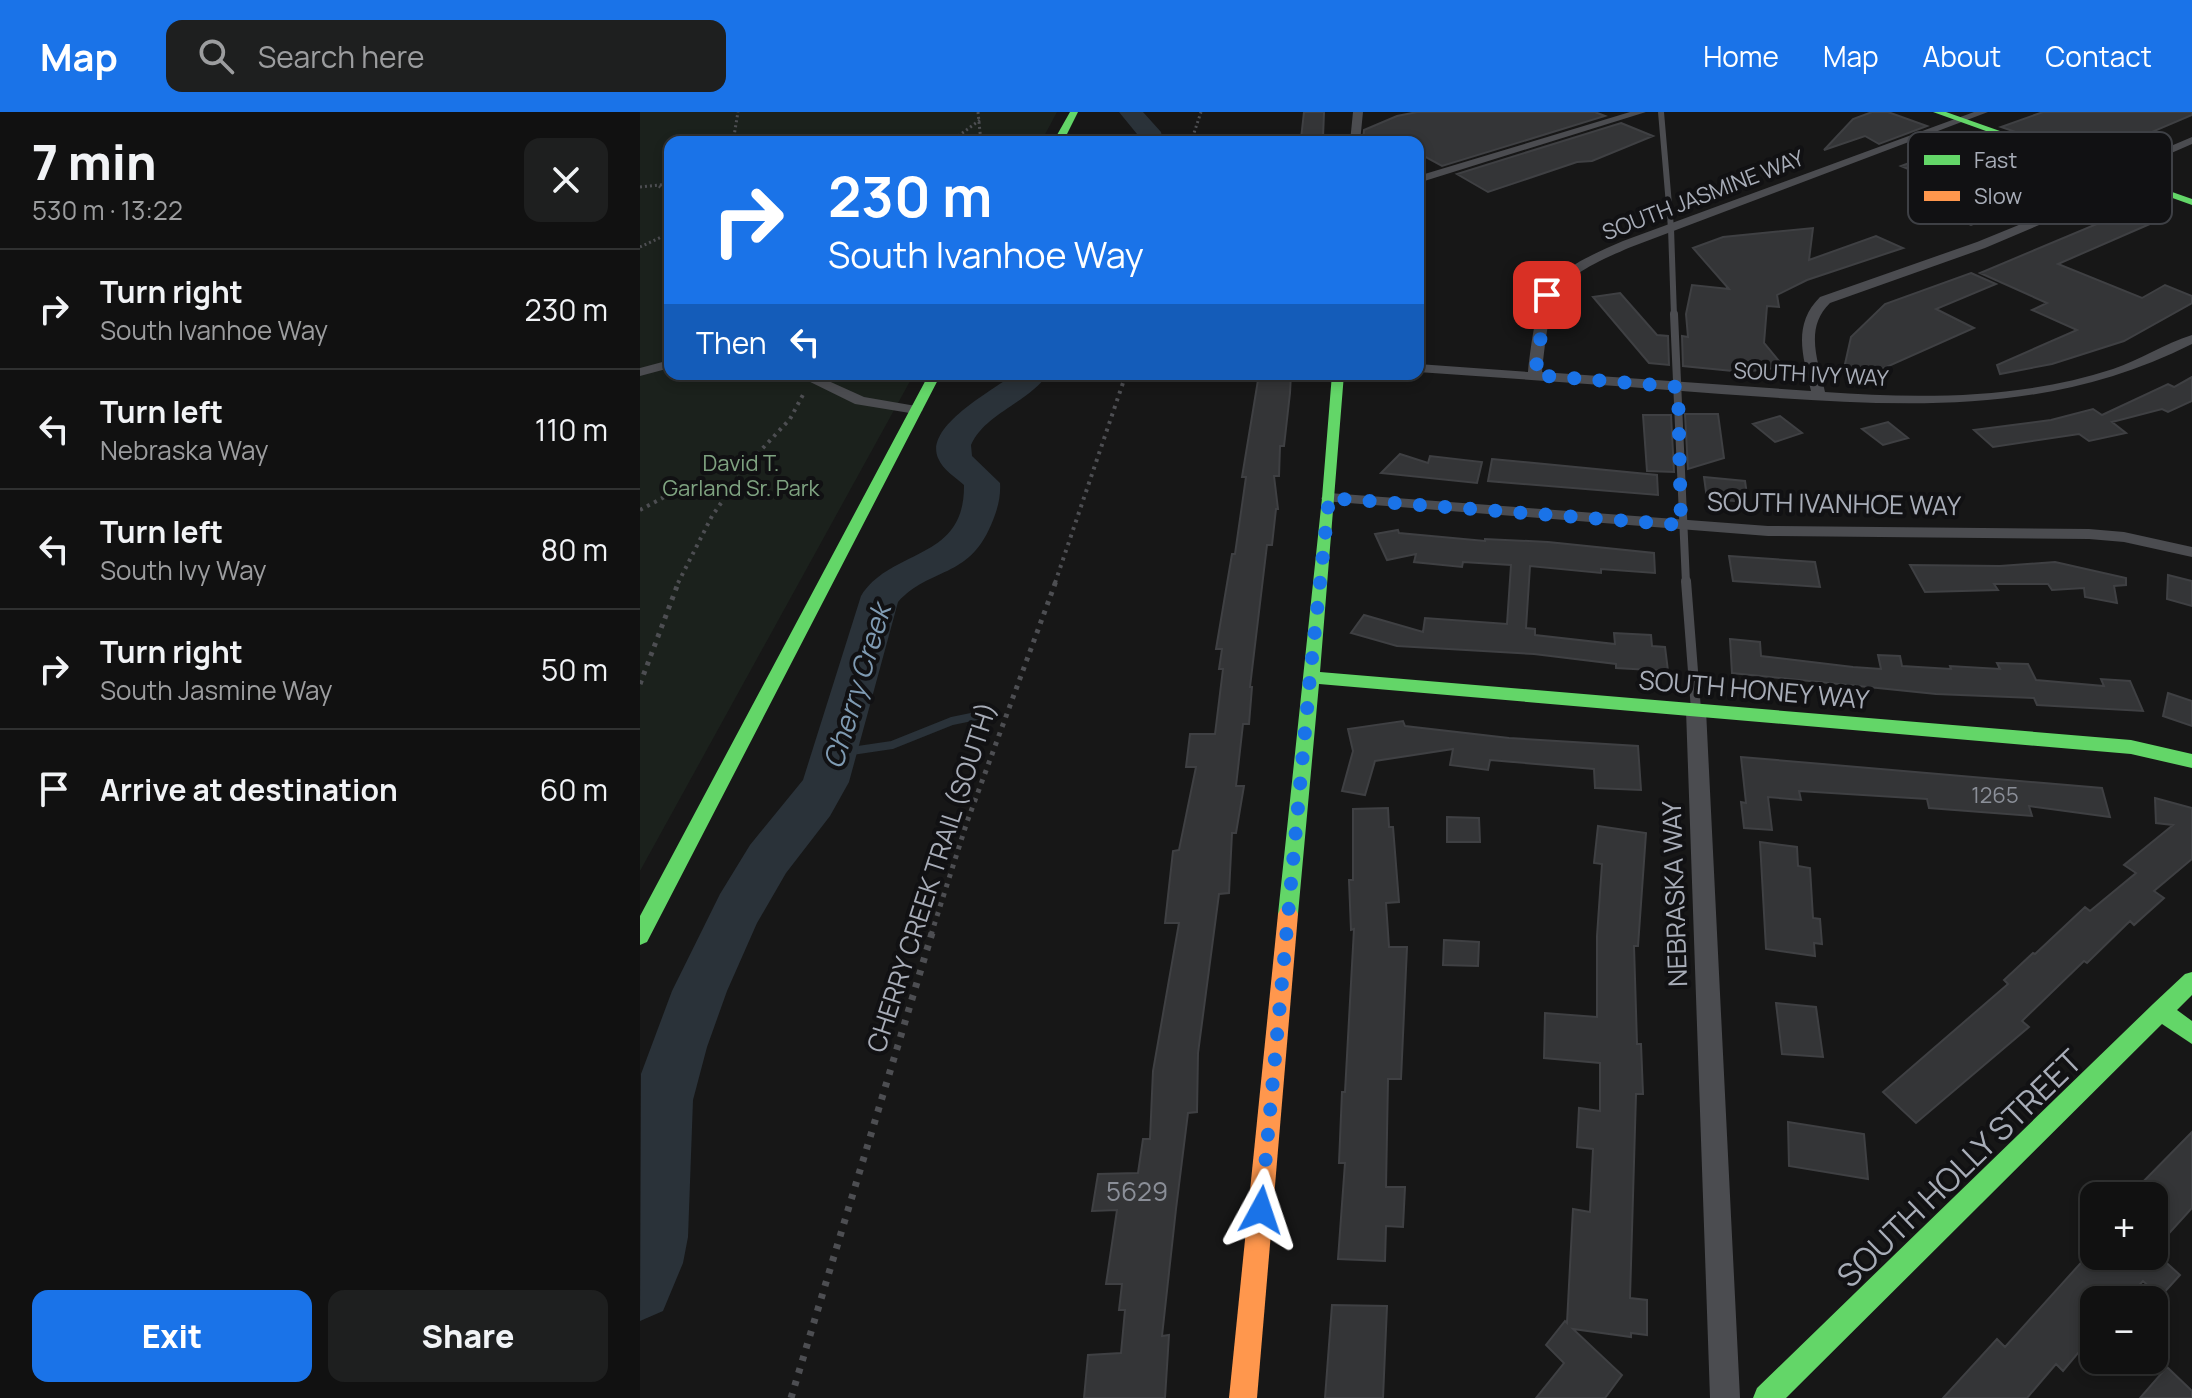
<!DOCTYPE html>
<html lang="en">
<head>
<meta charset="utf-8">
<style>
	body { margin:0; font-family:Manrope,sans-serif; background:#1e1f1f; color:#f1f3f6; height:100vh; display:flex; flex-direction:column; font-size:30px; white-space:nowrap }
	* { box-sizing:border-box; margin:0 }
	p { font-size:26px; color:#9c9d9f }
	.icon { flex:none; width:44px; height:44px; fill:none; stroke:currentColor; stroke-width:2; stroke-linecap:round; stroke-linejoin:round }
	.map { position:relative; flex:1; overflow:hidden }
	.side { display:flex; flex-direction:column; background:#111; width:640px }
	.side>* { flex:none }
	.banner { position:absolute; left:24px; top:24px; width:760px; height:244px; border-radius:16px; box-shadow:0 4px 12px #0003,0 0 0 2px #303131; background:#1a73e8; color:#fff; overflow:hidden }
	.buttons { position:absolute; left:1440px; top:1070px; display:grid; gap:16px }
	.buttons a { display:grid; place-items:center; width:88px; height:88px; border-radius:16px; background:#111; box-shadow:0 4px 12px #0003,0 0 0 2px #303131; font-size:40px }
	.pin { position:absolute; display:grid; place-items:center; width:68px; height:68px; color:#fff; margin:-34px; border-radius:16px; box-shadow:0 4px 12px #0006 }
	.me { position:absolute; width:88px; margin:-44px; rotate:5deg; stroke-linejoin:round; filter:drop-shadow(0 0 6px #0008) }
	.turn { display:flex; align-items:center; gap:28px; height:168px; padding:0 32px; font-size:36px }
	.turn .icon { width:104px; height:104px; stroke-width:2.5 }
	.turn b { display:block; font-size:56px; line-height:68px }
	.then { display:flex; align-items:center; height:76px; padding:0 32px; background:#0003; gap:16px; font-size:30px }
	.round { display:grid; place-items:center; flex:none; width:84px; height:84px; border-radius:16px; background:#1e1f1f }
	.headline { display:flex; align-items:center; justify-content:space-between; height:136px; padding:0 32px }
	h1 { font-size:48px; font-weight:800; line-height:60px }
	.cta { display:flex; gap:16px; margin-top:auto; padding:16px 32px }
	.cta a { flex:1; height:92px; border-radius:16px; background:#1a73e8; color:#fff; font-size:32px; font-weight:800; line-height:92px; text-align:center }
	.cta a+a { background:#1e1f1f; color:#f1f3f6 }
	ul { padding:0; list-style:none }
	li { display:flex; align-items:center; gap:24px; height:120px; padding:0 32px; border-top:2px solid #303131 }
	li div { flex:1 }
	li b { display:block; font-size:30px }
	li em { font-style:normal }
	header { display:flex; align-items:center; gap:48px; box-sizing:border-box; height:112px; padding:0 40px; background:#1a73e8; color:#fff }
	header strong { font-size:38px }
	nav { display:flex; gap:44px; margin-inline-start:auto; font-size:28px }
	.search { width:560px; height:72px; background:#1e1f1f; display:flex; align-items:center; gap:20px; box-sizing:border-box; padding:0 28px; border-radius:16px; color:#9c9d9f; font-size:30px }
	main { display:flex; flex:1; min-height:0 }
	.map>svg:first-child { display:block }
	.green { fill:#1b211c }
	.lines { fill:none; stroke-linecap:round; stroke-linejoin:round }
	.stream { stroke:#2a3239; stroke-width:8 }
	.river { fill:#2a3239; fill-rule:evenodd }
	.building { fill:#343537; stroke:#3f4043; stroke-width:2 }
	.path-far3 { stroke:#4d4e52; stroke-width:3; stroke-dasharray:2 3; stroke-linecap:butt }
	.path-far2 { stroke:#4d4e52; stroke-width:4; stroke-dasharray:3 5; stroke-linecap:butt }
	.path-far1 { stroke:#4d4e52; stroke-width:5; stroke-dasharray:4 6; stroke-linecap:butt }
	.path { stroke:#4d4e52; stroke-width:7; stroke-dasharray:5 8; stroke-linecap:butt }
	.lane-far2 { stroke:#4b4c50; stroke-width:6 }
	.lane-far1 { stroke:#4b4c50; stroke-width:8 }
	.lane { stroke:#4b4c50; stroke-width:10 }
	.street { fill:#4b4c50; fill-rule:evenodd }
	.fast { fill:#63d668; fill-rule:evenodd }
	.slow { fill:#ff974d; fill-rule:evenodd }
	.route { stroke:#1a73e8; stroke-width:14; stroke-dasharray:0 25.2 }
	.labels { text-anchor:middle; dominant-baseline:central; stroke-width:8; stroke-linejoin:round; paint-order:stroke }
	.far-street-label { font-size:22px; fill:#a8adb8; stroke:#111113 }
	.far-park-label { font-size:22px; fill:#7fa381; stroke:#111113 }
	.number-label { font-size:22px; fill:#8b8f98 }
	.street-label { font-size:26px; fill:#a8adb8; stroke:#111113 }
	.near-number-label { font-size:26px; fill:#8b8f98 }
	.water-label { font-size:28px; font-style:italic; fill:#7f9bb3; stroke:#111113 }
	.near-street-label { font-size:32px; fill:#a8adb8; stroke:#111113 }
	.key { fill:#111113; stroke:#3e4045; stroke-width:2 }
	.key-label { font-size:22px; fill:#a8adb8 }
</style>
</head>
<body>
<header>
<strong>Map</strong>
<div class="search"><svg class="icon" aria-label="search" viewBox="0 0 24 24"><circle cx="10" cy="10" r="6"/><path d="M15 15l6 6"/></svg>Search here</div>
<nav><a>Home</a><a>Map</a><a>About</a><a>Contact</a></nav>
</header>
<main>
<section class="side">
<div class="headline"><div><h1>7 min</h1><p>530 m · 13:22</p></div><a class="round"><svg class="icon" aria-label="close" viewBox="0 0 24 24"><path d="M6 6l12 12M18 6L6 18"/></svg></a></div>
<ul>
<li><svg class="icon" aria-label="right" viewBox="0 0 24 24"><path d="M7 20v-9h11M14 6l5 5-5 5"/></svg><div><b>Turn right</b><p>South Ivanhoe Way</p></div><em>230 m</em></li>
<li><svg class="icon" aria-label="left" viewBox="0 0 24 24"><path d="M17 20v-9H6M10 6l-5 5 5 5"/></svg><div><b>Turn left</b><p>Nebraska Way</p></div><em>110 m</em></li>
<li><svg class="icon" aria-label="left" viewBox="0 0 24 24"><path d="M17 20v-9H6M10 6l-5 5 5 5"/></svg><div><b>Turn left</b><p>South Ivy Way</p></div><em>80 m</em></li>
<li><svg class="icon" aria-label="right" viewBox="0 0 24 24"><path d="M7 20v-9h11M14 6l5 5-5 5"/></svg><div><b>Turn right</b><p>South Jasmine Way</p></div><em>50 m</em></li>
<li><svg class="icon" aria-label="arrive" viewBox="0 0 24 24"><path d="M6 21V4h12l-3 4 3 4H6"/></svg><div><b>Arrive at destination</b></div><em>60 m</em></li>
</ul>
<div class="cta"><a>Exit</a><a>Share</a></div>
</section>
<div class="map">
<svg width="1552" height="1286" viewBox="0 0 1552 1286">
	<rect width="100%" height="100%" fill="#171717"/>
	<path class="green" d="M0 0H417L401 30H30V262H274L0 759Z"/>
	<g class="lines">
		<path class="stream" d="M198 641 252 633 312 609 351 601"/>
		<path class="river" d="M479 0H503L521 20 523 30H499L497 22Z
			M374 262H408C388 291 345 301 331 333L332 344 360 371C361 386 357 399 351 413 328 467 290 455 258 490L209 670 190 704 146 761 117 811 87 879 67 935 53 988 48 1125 43 1151 23 1199 0 1209 1 962 32 879 80 782 110 733 163 668 221 484C252 435 325 450 324 373 315 365 303 358 298 346 284 314 354 278 374 262Z"/>
	</g>
	<path class="building" d="M664 0H684L683 26 661 27Z
		M777 0H955L965 4 802 54 778 41V30H723L724 18 757 4Z
		M1232 0H1248L1287 14 1239 32 1225 24 1184 38 1213 7Z
		M1403 0H1552V3L1451 46 1361 15Z
		M981 11 1013 24 952 49 937 50 848 80 817 62Z
		M1304 20 1325 27 1341 22 1433 55 1428 57 1444 63 1399 83 1402 85 1331 113 1299 99 1337 85 1261 54 1296 41 1293 29 1270 33Z
		M1490 98 1519 108 1418 152 1502 186 1525 173 1552 184V191L1484 229 1412 252 1360 262 1357 253 1437 218 1392 198 1407 191 1340 161Z
		M1173 116 1169 148 1236 124 1263 136 1167 168 1137 183 1139 195 1127 194 1124 231 1144 255 1103 260 1043 254 1042 224 1048 225 1046 202 1052 173 1089 177 1053 136 1083 125Z
		M1331 161 1356 172 1296 197 1334 216 1224 265 1203 261 1211 225 1245 192Z
		M980 181 1017 223 1028 224 1029 253 1009 251 953 185Z
		M619 262H651L650 281 644 334H640L639 364H634L638 397H636L632 433H627L610 575H612L609 612H603L596 674H604L596 721H592L589 781 579 782 558 941 557 1000 548 1001 536 1097 522 1224 529 1223 525 1286H444L448 1243 481 1241 485 1198H479L482 1172H466L477 1098 452 1099 458 1062 498 1061 503 1027H510L513 959 539 811H525L533 739 539 738 556 655H546L550 622H575L583 557H579L582 537H576L592 442H595L606 365H602Z
		M1552 265V289L1528 300 1522 297 1472 310 1486 321 1449 329 1439 322 1353 335 1334 318 1411 308 1453 297 1462 303 1528 272 1534 275Z
		M1045 302H1078L1084 346 1048 357Z
		M1003 303H1031L1034 360 1007 359Z
		M1140 304 1162 321 1135 330 1113 312Z
		M1248 310 1268 326 1243 333 1222 317Z
		M760 342 788 351 790 344 842 350 837 371 741 361Z
		M852 347 1017 363 1018 383 848 369Z
		M1064 365 1105 369 1108 390 1067 387Z
		M758 418 759 421 845 429V427L908 430 1014 441 1015 461 961 457V461L890 454 886 516 895 517V523L975 532 974 521 1011 523 1012 534 1025 535 1028 559 976 556V552L894 542 757 534 711 521 724 503 783 520 785 506 867 512 871 453 823 450 822 455 774 450 776 442 747 448 735 422Z
		M1089 444 1175 450 1180 475 1093 469Z
		M1415 450 1486 466V473L1474 474 1477 491 1445 485 1444 476 1412 478 1408 472H1354L1358 478 1285 480 1270 453 1360 454Z
		M1528 463 1552 469V494L1527 487Z
		M1090 527 1120 530 1121 544 1213 555 1241 557 1238 543 1260 544 1262 554 1311 557 1310 554 1360 557 1357 551 1388 552 1396 568 1464 574 1461 567 1490 569 1503 599 1397 593 1394 586 1296 582 1092 561Z
		M1528 581 1552 589V614L1523 604Z
		M763 609 765 614 869 626 998 634 1001 678 955 676 954 657 850 648 848 658 810 653 813 637 735 649 725 683 702 679 713 639 708 617Z
		M1101 645 1462 676 1470 705 1389 694 1392 704 1289 696 1287 687 1159 679 1161 688 1128 685 1132 718 1104 716 1101 690 1106 691Z
		M1515 686 1552 696V747L1514 779 1524 786 1494 813 1490 809 1447 851 1444 849 1382 909 1389 915 1276 1011 1243 980 1368 872 1364 868 1393 841 1395 842 1445 795 1450 799 1496 761 1484 753 1533 713 1516 711Z
		M748 696 749 715H753L759 790 746 791 749 835H767L761 967H748L746 1075H765L763 1115 746 1114 745 1149 698 1147 705 1051H699L702 980H705L714 817 711 818 709 768H713V697Z
		M807 705 839 706 840 730H807Z
		M958 714 1006 721 998 834H994L997 932H1001L1003 982H996L990 1186 1007 1188V1223L991 1221V1225L933 1217 982 1263 965 1286H896L924 1251 906 1233 925 1209 927 1211 933 1097 950 1100 953 1037 937 1035 939 996 960 999V951L904 946 905 901 957 905V824L962 752 954 751Z
		M1120 730 1157 735 1158 754 1170 756 1173 806 1180 807 1182 832 1174 831 1175 844 1126 837Z
		M804 828 839 830 838 854 803 853Z
		M1136 891 1176 895 1183 945 1142 942Z
		M1148 1010 1224 1022 1228 1067 1149 1054Z
		M1552 1020V1096L1514 1138V1084H1489Z
		M1447 1144H1519L1540 1163 1520 1185 1503 1169 1486 1188H1454V1222L1423 1259 1416 1252 1387 1286H1303L1357 1227 1365 1235Z
		M692 1193 747 1194 743 1286H685Z
		M1527 1255 1552 1279V1286H1500Z"/>
	<g class="lines">
		<path class="path-far3" d="M338 0 341 30
			M93 30 98 0
			M310 30 340 8
			M551 30 561 0
			M19 74 30 83
			M0 75 30 72
			M0 135 30 121"/>
		<path class="path-far2" d="M0 398 26 384 93 371
			M38 471 72 404 109 351 150 307 165 279
			M415 471 486 262"/>
		<path class="path-far1" d="M0 572 39 469
			M291 823 327 710 416 469"/>
		<path class="path" d="M151 1286 292 821"/>
		<path class="lane-far2" d="M1021 0 1031 116 1034 204"/>
		<path class="lane-far1" d="M1034 202 1046 471"/>
		<path class="lane" d="M1046 469 1056 598"/>
		<path class="street" d="M713 0H723L720 30H710Z
			M990 0H1006L778 71V64Z
			M1334 0H1348L991 135C913 168 911 178 902 260L1171 279C1163 244 1152 213 1180 185L1337 130 1494 66 1498 67V71L1345 136 1190 191C1164 216 1178 249 1185 280 1281 287 1381 287 1473 257 1500 248 1525 231 1552 223V232C1399 309 1245 293 1081 282 980 274 879 267 778 260V252L888 260C898 175 903 163 983 129Z
			M1552 25V32L1513 49 1486 67 1477 65 1505 45Z
			M30 248V256L0 264V256Z
			M154 262H173L224 285 276 294 283 298 276 302 215 292Z
			M689 381 1128 414 1449 417 1484 420 1552 435V445L1484 430 1449 427 1128 424 683 389 681 386Z
			M1056 591 1066 598 1100 1286H1070L1046 598Z"/>
		<path class="fast" d="M430 0H438L423 30H413Z
			M1293 0H1306L1552 87V93Z
			M289 262H301L7 830 0 833V804Z
			M692 262H704L680 560 1491 628 1552 642V656L1491 642 679 572 658 802 655 808 648 810 641 808 638 802 682 386Z
			M1552 860V883L1537 898 1552 909V932L1522 912 1146 1286H1113L1117 1276 1513 892 1545 862Z"/>
		<path class="slow" d="M648 794 655 796 658 802 617 1286H589L638 802 641 796Z"/>
	</g>
	<g class="lines">
		<path class="route" d="M621 1098 670 565 689 386 1041 413 1038 275 895 263 907 183"/>
	</g>
	<g class="labels">
		<g class="far-street-label">
			<text transform="translate(1063 83) rotate(-21)">SOUTH JASMINE WAY</text>
			<text transform="translate(1171 262) rotate(3)">SOUTH IVY WAY</text>
		</g>
		<g class="far-park-label">
			<text x="101" y="351">David T.<tspan x="101" dy="25">Garland Sr. Park</tspan></text>
		</g>
		<g class="number-label">
			<text x="1355" y="683">1265</text>
		</g>
		<g class="street-label">
			<text transform="translate(1194 391) rotate(1)">SOUTH IVANHOE WAY</text>
			<text transform="translate(1114 577) rotate(5)">SOUTH HONEY WAY</text>
			<text transform="translate(291 765) rotate(-72)">CHERRY CREEK TRAIL (SOUTH)</text>
			<text transform="translate(1034 782) rotate(-92)">NEBRASKA WAY</text>
		</g>
		<g class="near-number-label">
			<text x="497" y="1079">5629</text>
		</g>
		<g class="water-label">
			<text transform="translate(216 574) rotate(-73)">Cherry Creek</text>
		</g>
		<g class="near-street-label">
			<text transform="translate(1319 1056) rotate(-44)">SOUTH HOLLY STREET</text>
		</g>
	</g>
	<rect x="1268" y="20" width="264" height="92" rx="12" class="key"/>
	<rect x="1284" y="43" width="36" height="10" fill="#63d668"/>
	<rect x="1284" y="79" width="36" height="10" fill="#ff974d"/>
	<g class="key-label">
		<text x="1334" y="56">Fast</text>
		<text x="1334" y="92">Slow</text>
	</g>
</svg>
<div class="buttons">
<a>+</a>
<a>−</a>
</div>
<div class="pin" style="left:907px;top:183px;background:#d93025"><svg class="icon" aria-label="arrive" viewBox="0 0 24 24"><path d="M6 21V4h12l-3 4 3 4H6"/></svg></div>
<svg class="me" style="left:621px;top:1098px" viewBox="-20 -20 40 40"><path d="M0-17L14 15 0 8-14 15z" fill="#1a73e8" stroke="#fff" stroke-width="4"/></svg>
<div class="banner">
<div class="turn"><svg class="icon" aria-label="right" viewBox="0 0 24 24"><path d="M7 20v-9h11M14 6l5 5-5 5"/></svg><div><b>230 m</b>South Ivanhoe Way</div></div>
<div class="then">Then<svg class="icon" aria-label="left" viewBox="0 0 24 24"><path d="M17 20v-9H6M10 6l-5 5 5 5"/></svg></div>
</div>
</div>
</main>
</body>
</html>
